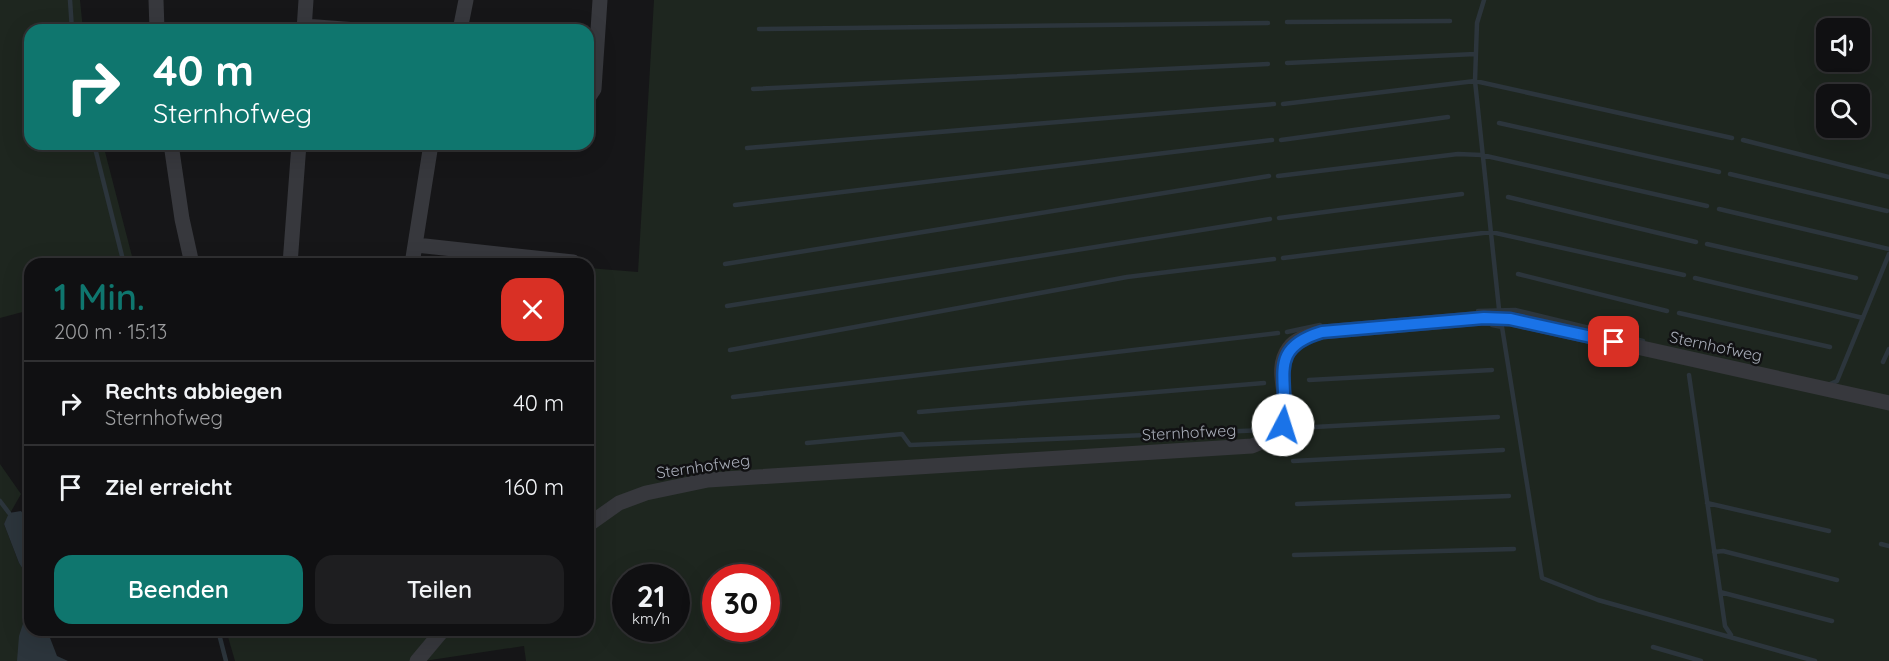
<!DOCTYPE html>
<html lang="de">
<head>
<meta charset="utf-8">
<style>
	body { margin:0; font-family:Quicksand,sans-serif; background:#1e1e20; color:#f1f3f6; height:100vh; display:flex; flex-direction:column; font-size:22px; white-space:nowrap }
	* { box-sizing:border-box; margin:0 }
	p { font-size:20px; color:#9c9d9f }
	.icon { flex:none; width:33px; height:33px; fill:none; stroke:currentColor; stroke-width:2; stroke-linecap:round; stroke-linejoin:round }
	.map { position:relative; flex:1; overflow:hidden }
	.drawer { position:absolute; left:24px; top:258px; width:570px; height:378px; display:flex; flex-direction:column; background:#101012; border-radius:18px; box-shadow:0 6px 24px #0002,0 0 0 2px #303032 }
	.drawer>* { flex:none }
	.top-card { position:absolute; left:24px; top:24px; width:570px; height:126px; border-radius:18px; box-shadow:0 6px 24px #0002,0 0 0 2px #303032; background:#0f766e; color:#fff; overflow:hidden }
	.buttons { position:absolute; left:1816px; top:18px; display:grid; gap:12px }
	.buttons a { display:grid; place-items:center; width:54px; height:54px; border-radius:12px; background:#101012; box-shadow:0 6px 24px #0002,0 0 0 2px #303032; font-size:30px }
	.speed { position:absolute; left:612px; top:564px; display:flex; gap:12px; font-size:30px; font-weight:700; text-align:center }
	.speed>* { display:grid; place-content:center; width:78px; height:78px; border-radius:50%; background:#101012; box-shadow:0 6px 24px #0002,0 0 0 2px #303032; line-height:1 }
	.speed small { font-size:15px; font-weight:400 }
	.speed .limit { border:9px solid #d22; background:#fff; color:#111 }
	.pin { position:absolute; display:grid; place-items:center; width:51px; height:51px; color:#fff; margin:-26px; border-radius:12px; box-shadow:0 3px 9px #0006 }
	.me { position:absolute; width:66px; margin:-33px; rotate:5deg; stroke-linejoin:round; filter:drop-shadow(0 0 4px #0008) }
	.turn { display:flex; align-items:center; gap:21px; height:126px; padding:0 30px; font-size:27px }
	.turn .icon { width:78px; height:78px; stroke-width:2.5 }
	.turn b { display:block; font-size:42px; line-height:51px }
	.round { display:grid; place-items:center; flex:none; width:63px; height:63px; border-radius:18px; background:#1e1e20 }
	.summary { display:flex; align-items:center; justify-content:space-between; height:102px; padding:0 30px }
	h1 { font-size:36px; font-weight:600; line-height:45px; color:#0f766e }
	.button { display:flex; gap:12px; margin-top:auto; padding:12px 30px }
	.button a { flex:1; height:69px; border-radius:18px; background:#0f766e; color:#fff; font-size:24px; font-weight:600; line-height:69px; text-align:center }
	.button a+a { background:#1e1e20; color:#f1f3f6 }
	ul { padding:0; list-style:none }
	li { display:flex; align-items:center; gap:18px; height:84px; padding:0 30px; border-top:2px solid #303032 }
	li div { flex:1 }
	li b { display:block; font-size:22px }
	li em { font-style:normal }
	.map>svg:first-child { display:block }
	.green { fill:#1e261f; fill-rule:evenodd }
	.water { fill:#2c353c }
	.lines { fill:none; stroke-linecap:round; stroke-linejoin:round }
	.stream { stroke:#2c353c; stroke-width:4.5 }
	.street { stroke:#37383d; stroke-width:15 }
	.route-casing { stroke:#114b97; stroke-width:15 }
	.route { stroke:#1a73e8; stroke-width:10 }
	.labels { text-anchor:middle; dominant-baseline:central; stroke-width:5; stroke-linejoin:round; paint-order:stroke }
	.street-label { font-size:16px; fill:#a8adb8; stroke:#111113 }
</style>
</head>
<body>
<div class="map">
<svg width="1889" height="661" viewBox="0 0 1889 661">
	<rect width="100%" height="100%" fill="#161618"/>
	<path class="green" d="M0 0H80L83 30H30V144H103L134 264H30V310L0 318Z
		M654 0H1889V661H526L524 646 424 661H235L226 630H588V268L638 272ZM1827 28H1860V62H1827ZM1827 94H1860V128H1827ZM626 578H676V628H626ZM716 578H766V628H716Z
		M0 464 21 494 4 524 19 563 30 580V602L20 661H0Z"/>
	<path class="water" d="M21 511 30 523V580L19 563 4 524 9 513Z
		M30 602V630H47L57 656 68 661H17L19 636Z"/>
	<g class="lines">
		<path class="stream" d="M70 0 72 30
			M1484 0 1477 23 1475 81 1499 309
			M1287 22 1450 21
			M759 29 1268 23
			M1287 63 1475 54
			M753 89 1268 64
			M1283 104 1475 81 1732 138
			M1499 123 1719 172
			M1281 140 1448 117
			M1743 140 1889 177
			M94 144 124 264
			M747 148 1274 104
			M1730 174 1887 211
			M1278 176 1458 154 1482 155 1707 206
			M1508 197 1696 242
			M735 205 1272 140
			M1719 209 1889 249
			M1279 218 1462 194
			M1707 244 1856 278
			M1283 258 1491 232 1684 275
			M725 264 1269 176
			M1518 274 1667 311
			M1695 278 1863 318
			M727 306 1270 219
			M1478 311 1515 310 1643 341
			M1679 313 1830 347
			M1492 325 1502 327 1542 578 1598 600 1815 661
			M1287 332 1320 325
			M730 350 1127 277 1274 259
			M1883 362 1889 349
			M1689 375 1725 626 1731 635
			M1309 380 1492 370
			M1828 385 1837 381 1889 254
			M733 397 1278 333
			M919 412 1264 383
			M1296 428 1498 417
			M807 443 902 434 910 445 1265 430
			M1293 461 1503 450
			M0 501 9 513
			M1707 503 1829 531
			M1297 504 1509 496
			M1881 544 1889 546
			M1714 552 1723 551 1837 580
			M1294 555 1514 549
			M1720 592 1832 621
			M218 630 226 661
			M1653 647 1701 661"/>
		<path class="street" d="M156 0 157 30
			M304 26 357 30
			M304 30 306 0
			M460 30 466 0
			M588 98 594 89 600 0
			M171 144 182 219 192 264
			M416 245 573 262
			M290 264 299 144
			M412 264 431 144
			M588 525 619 503 646 493 708 480 1252 446C1316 423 1264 382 1289 348 1296 338 1311 335 1322 332L1483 318 1511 319 1889 403
			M417 661 443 630"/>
	</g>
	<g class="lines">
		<g class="route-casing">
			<path id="route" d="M1283 425C1290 379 1265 349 1322 332L1484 318 1510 319 1614 342"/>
		</g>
		<use href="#route" class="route"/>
	</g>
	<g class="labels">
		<g class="street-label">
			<text transform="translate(1716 346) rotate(12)">Sternhofweg</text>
			<text transform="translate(1189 432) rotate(-3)">Sternhofweg</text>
			<text transform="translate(703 466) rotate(-8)">Sternhofweg</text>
		</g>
	</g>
</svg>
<div class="buttons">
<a><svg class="icon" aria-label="sound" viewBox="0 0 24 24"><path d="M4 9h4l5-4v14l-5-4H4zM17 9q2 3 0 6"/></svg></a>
<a><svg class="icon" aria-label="search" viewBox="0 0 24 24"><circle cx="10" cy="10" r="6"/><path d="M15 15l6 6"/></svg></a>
</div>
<div class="speed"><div>21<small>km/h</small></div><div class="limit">30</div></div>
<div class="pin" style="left:1614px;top:342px;background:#d93025"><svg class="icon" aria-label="arrive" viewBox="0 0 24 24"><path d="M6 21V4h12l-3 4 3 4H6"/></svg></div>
<svg class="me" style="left:1283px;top:425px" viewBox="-20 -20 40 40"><circle r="19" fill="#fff"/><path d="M0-13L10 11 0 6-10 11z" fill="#1a73e8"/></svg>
<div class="top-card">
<div class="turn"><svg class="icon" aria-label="right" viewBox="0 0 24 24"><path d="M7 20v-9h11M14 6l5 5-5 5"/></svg><div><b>40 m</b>Sternhofweg</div></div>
</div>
<section class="drawer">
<div class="summary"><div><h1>1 Min.</h1><p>200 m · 15:13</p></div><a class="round" style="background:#d93025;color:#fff"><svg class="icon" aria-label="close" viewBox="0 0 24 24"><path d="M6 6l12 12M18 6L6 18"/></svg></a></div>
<ul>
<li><svg class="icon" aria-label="right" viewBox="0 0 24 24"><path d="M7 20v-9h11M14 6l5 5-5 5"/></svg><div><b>Rechts abbiegen</b><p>Sternhofweg</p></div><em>40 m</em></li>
<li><svg class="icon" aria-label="arrive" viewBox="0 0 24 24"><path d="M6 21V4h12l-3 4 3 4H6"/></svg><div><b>Ziel erreicht</b></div><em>160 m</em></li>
</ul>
<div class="button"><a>Beenden</a><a>Teilen</a></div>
</section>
</div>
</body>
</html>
